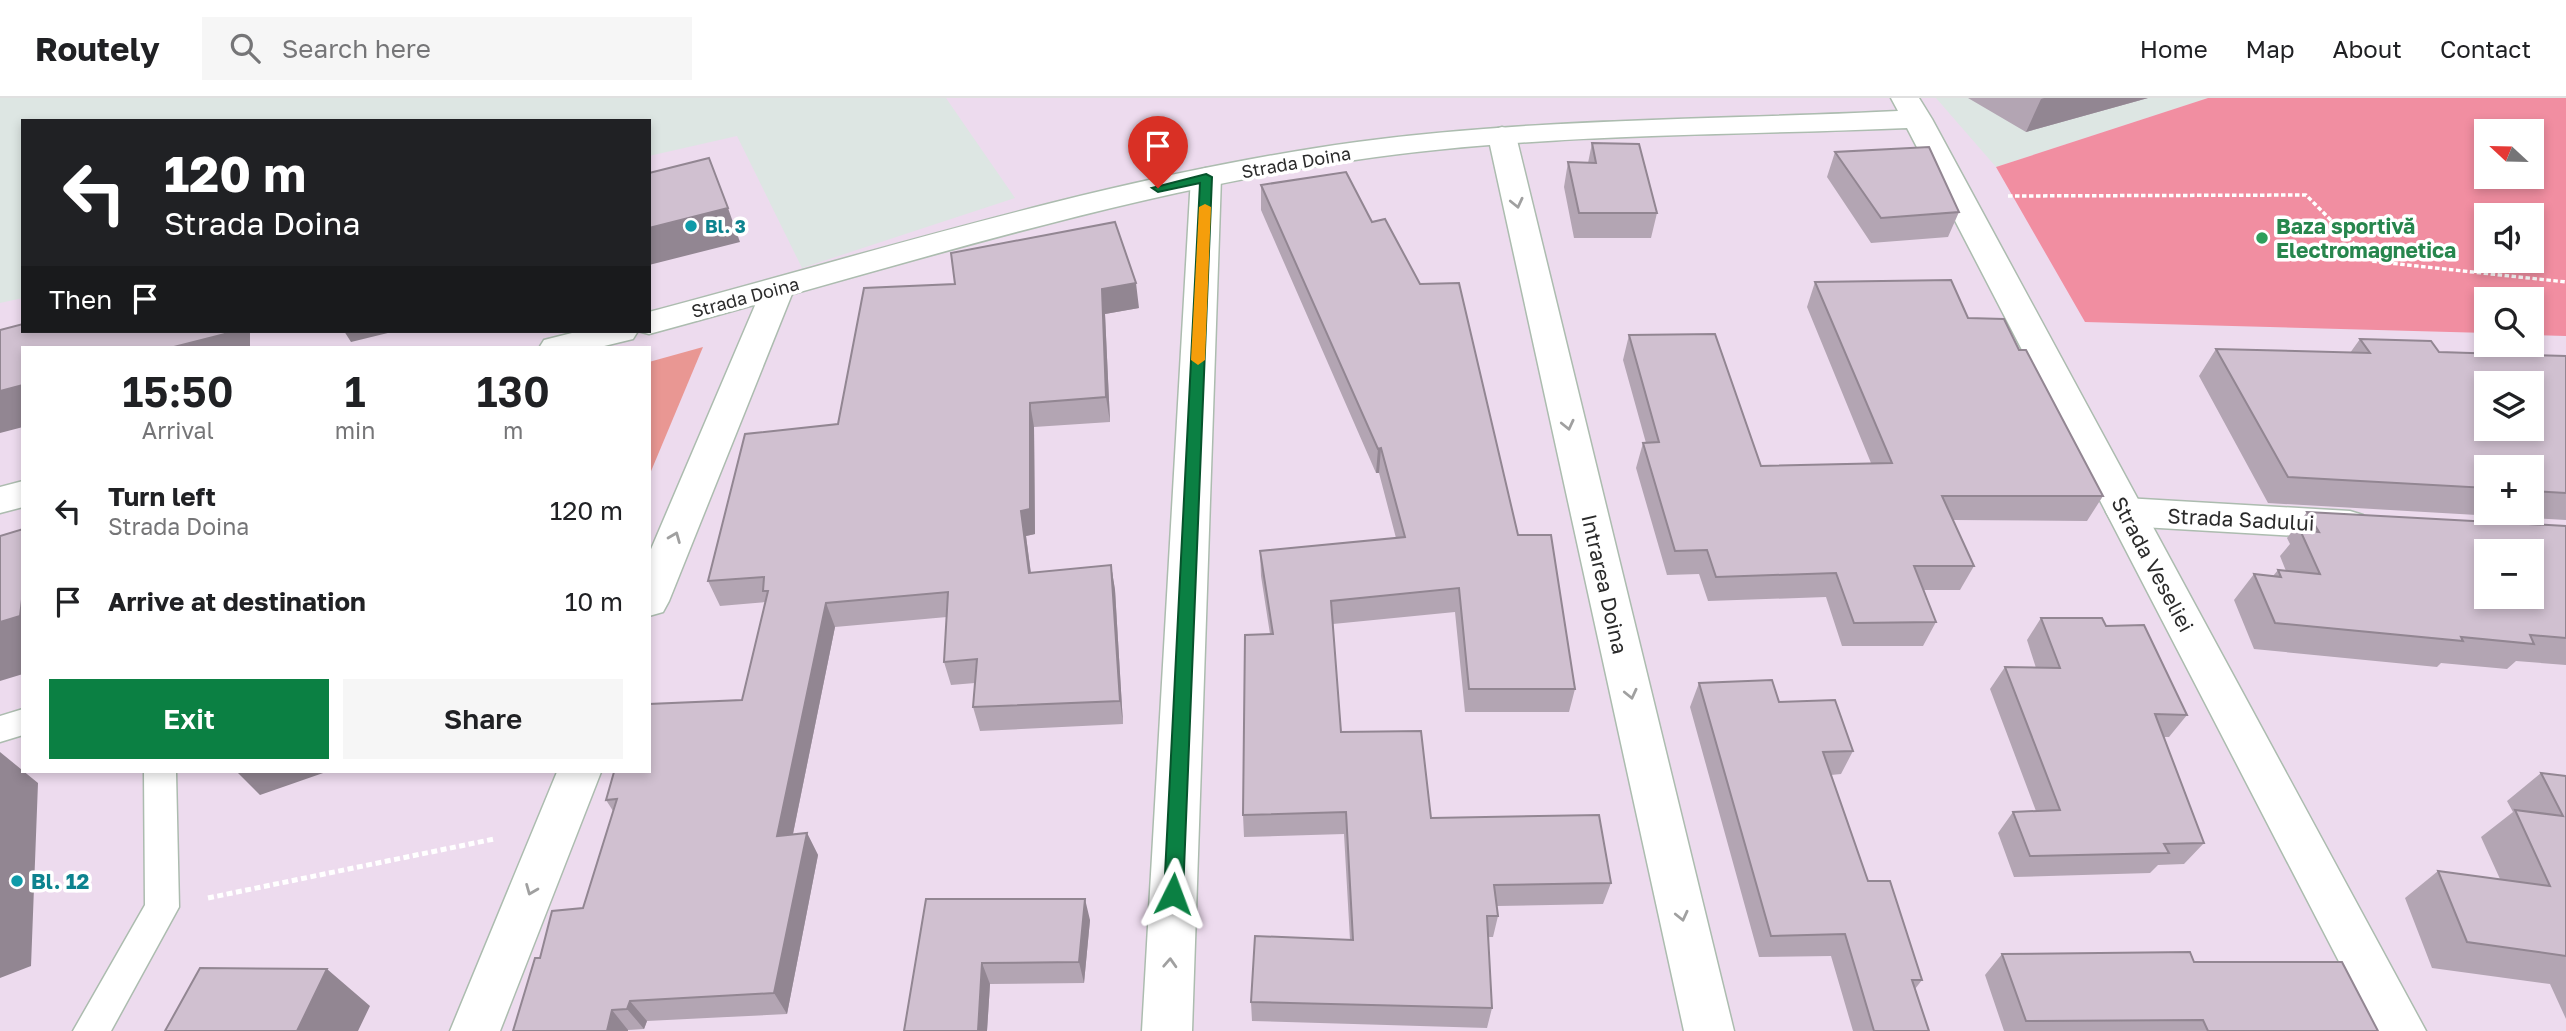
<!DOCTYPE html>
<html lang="en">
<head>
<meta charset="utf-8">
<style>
	body { margin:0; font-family:"Golos Text",sans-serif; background:#f6f6f6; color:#202124; height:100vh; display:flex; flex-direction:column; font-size:26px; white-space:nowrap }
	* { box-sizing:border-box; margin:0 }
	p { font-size:23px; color:#757577 }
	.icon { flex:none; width:38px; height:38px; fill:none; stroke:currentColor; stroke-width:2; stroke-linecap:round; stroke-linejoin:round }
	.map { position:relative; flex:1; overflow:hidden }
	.panel { position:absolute; left:21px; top:248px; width:630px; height:427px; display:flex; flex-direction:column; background:#fff; border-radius:0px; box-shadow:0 4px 10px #0003 }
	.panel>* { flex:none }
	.hud { position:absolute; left:21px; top:21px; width:630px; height:214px; border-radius:0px; box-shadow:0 4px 10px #0003; background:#202124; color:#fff; overflow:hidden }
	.needle { width:46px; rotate:292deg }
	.buttons { position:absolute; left:2474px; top:21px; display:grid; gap:14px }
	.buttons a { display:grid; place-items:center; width:70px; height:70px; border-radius:0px; background:#fff; box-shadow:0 4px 10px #0003; font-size:35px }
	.pin { position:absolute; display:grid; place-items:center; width:60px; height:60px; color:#fff; margin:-72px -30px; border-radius:50% 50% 50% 0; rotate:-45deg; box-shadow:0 0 7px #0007 }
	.pin .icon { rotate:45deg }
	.me { position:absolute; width:77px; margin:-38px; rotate:3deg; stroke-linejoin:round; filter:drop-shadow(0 0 5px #0008) }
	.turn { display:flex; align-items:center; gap:24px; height:147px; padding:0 28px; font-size:32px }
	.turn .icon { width:91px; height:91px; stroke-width:2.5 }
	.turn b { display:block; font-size:49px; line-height:60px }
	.then { display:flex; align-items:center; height:66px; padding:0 28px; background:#0003; gap:14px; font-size:26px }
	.eta { display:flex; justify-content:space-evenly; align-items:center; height:119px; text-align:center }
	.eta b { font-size:42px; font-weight:600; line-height:49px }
	.action { display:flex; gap:14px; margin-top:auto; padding:14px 28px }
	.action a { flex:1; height:80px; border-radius:0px; background:#0b8043; color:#fff; font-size:28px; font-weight:600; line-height:80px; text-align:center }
	.action a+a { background:#f6f6f6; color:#202124 }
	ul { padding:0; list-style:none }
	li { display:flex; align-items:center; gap:21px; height:91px; padding:0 28px }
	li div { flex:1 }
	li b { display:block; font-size:26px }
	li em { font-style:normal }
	header { display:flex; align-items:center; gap:42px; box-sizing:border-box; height:98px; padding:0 35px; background:#fff; border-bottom:2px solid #e0e0e0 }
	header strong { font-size:33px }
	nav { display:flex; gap:38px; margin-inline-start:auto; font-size:24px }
	.search { width:490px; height:63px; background:#f6f6f6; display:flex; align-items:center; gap:18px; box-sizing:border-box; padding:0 24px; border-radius:0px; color:#757577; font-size:26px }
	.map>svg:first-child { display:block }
	.industrial { fill:#dde6e3 }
	.green { fill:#e99793 }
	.pitch { fill:#f18ea1; fill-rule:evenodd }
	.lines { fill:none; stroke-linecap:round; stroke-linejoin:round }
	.lane-casing { stroke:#acbcaf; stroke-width:3 }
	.street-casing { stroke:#acbcaf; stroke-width:3 }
	.secondary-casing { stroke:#acbcaf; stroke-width:3 }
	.path-far1 { stroke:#fff; stroke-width:3.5; stroke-dasharray:4.5 2.5; stroke-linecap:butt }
	.path { stroke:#fff; stroke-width:5; stroke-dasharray:6 3.5; stroke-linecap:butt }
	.lane { fill:#fff; fill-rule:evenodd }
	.street { fill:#fff; fill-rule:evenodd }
	.secondary { fill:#fff; fill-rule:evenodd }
	.wall { fill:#b3a5b3; fill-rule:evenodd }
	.shaded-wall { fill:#928692 }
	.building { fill:#d0c0d0; stroke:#928692; stroke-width:2; fill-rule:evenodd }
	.oneway { stroke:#a0a0a0 }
	.route { fill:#0b8043; stroke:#07532c; stroke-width:2 }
	.slow { fill:#f59e0b }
	.culture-dot { fill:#0f9aa8; stroke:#fff; stroke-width:2.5 }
	.leisure-dot { fill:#2e9e5b; stroke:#fff; stroke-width:2.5 }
	.labels { text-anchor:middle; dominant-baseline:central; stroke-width:7; stroke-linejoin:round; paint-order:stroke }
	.far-street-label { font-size:18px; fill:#2b2b2b; stroke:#fff }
	.far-culture-label { font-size:18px; font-weight:bold; fill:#0d838f; stroke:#fff; text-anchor:start }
	.leisure-label { font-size:21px; font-weight:bold; fill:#27864d; stroke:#fff; text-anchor:start }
	.street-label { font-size:21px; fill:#2b2b2b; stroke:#fff }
	.culture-label { font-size:21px; font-weight:bold; fill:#0d838f; stroke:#fff; text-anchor:start }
</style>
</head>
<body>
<header>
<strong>Routely</strong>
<div class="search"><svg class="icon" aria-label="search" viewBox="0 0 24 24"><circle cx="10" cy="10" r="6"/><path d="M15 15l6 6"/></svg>Search here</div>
<nav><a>Home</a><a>Map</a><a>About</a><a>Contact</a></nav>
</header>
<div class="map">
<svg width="2566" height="933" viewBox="0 0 2566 933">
	<rect width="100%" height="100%" fill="#eddbee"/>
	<path class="industrial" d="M0 0H946L1015 100 802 170 737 38 649 58V23H23V200L0 205Z
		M1936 0H2208L1996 69Z"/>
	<path class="green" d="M703 249 649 378V264Z"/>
	<path class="pitch" d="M2208 0H2566V238L2532 237V201H2487V235L2085 224 1996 69ZM2487 33H2532V79H2487ZM2487 117H2532V163H2487Z"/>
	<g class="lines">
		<g class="lane-casing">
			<path id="lane" d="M23 611V637L0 644V618Z
				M144 674H176L179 809 111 933H73L145 807Z"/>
		</g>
		<g class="street-casing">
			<path id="street" d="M1502 29 1512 32 1516 38 1734 933H1684L1488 38 1492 32Z
				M1206 70 1216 73 1221 79 1192 933H1142L1191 79 1196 73Z
				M778 181 789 184 794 191 669 503 663 514 649 518V456L762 191 767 184Z
				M2125 400 2350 413 2363 417 2369 427 2363 437 2350 441 2125 428 2112 424 2106 414 2112 404Z
				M557 674H601L500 933H450Z"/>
		</g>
		<g class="secondary-casing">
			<path id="secondary" d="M1891 0H1919L1932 21 2426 933H2375L1907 30C1723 38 1537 35 1355 62 1114 97 883 173 649 236L638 233H649V214C883 152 1116 77 1357 44 1536 20 1718 22 1898 13Z
				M580 233H638L633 241 596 250H539L544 242Z
				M23 383V409L0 415V389Z"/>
		</g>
		<path class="path-far1" d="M2008 98 2306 97 2371 163 2566 184"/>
		<path class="path" d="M208 800 494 741"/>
		<use href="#lane" class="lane"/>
		<use href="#street" class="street"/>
		<use href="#secondary" class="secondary"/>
	</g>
	<path class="wall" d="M1968 0H2148L2026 34Z
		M1592 45 1657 115 1651 140H1574L1564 89 1568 64 1588 65Z
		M1835 54 1959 114 1948 139 1871 145 1827 79Z
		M1261 87 1518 437 1575 591 1569 614H1465L1455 514 1333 526 1341 634 1431 720 1611 785 1603 806 1497 808 1498 818 1493 839H1488L1492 910 1487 930 1252 923 1251 904 1350 842 1344 736 1244 739 1243 717 1270 536 1261 478 1260 453 1396 440 1379 375H1376L1261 112Z
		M1815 184 1968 220 2019 252 2103 398 2087 423 1953 422 1974 468 1960 492H1924L1936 524 1923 548H1842L1826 499 1708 503 1699 476 1667 477 1636 370 1643 345H1646L1623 262 1629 237 1761 368 1871 365 1807 209Z
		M864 190 1139 210 1105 216 1110 324 1034 329 1035 436 1026 438 1031 475 1111 467 1115 492 1123 626 980 633 973 609 975 585 951 587 944 564 947 519 835 529 793 736 807 735 818 757 787 916 647 923 644 931 628 932V933H513L540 860 583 810 613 713 606 702 742 602 766 504 720 508 708 483 838 326Z
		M2360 241 2439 254 2566 258V422L2268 405 2199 278 2216 251 2350 255ZM2487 369H2532V415H2487Z
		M2307 414 2566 428V567L2516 563 2507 571 2441 565 2437 569 2254 551 2234 502 2254 476 2273 478 2278 472 2286 473 2280 458 2290 446 2287 440Z
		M2041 520 2106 528 2187 617 2169 639H2163L2204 745 2184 766 2158 767 2150 775 2014 779 1998 735 2013 714 2036 713 1990 591 2005 569 2036 570 2027 542Z
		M1699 585 1779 604 1853 653 1841 676 1831 677 1868 783 1922 882 1915 891 1929 933H1853L1831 858 1759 859 1690 609Z
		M2541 675 2566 678V921L2550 886 2432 870 2405 800 2438 773 2500 781 2481 739 2513 714 2507 703Z
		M926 801 1090 822 1084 885 990 886 987 933H904Z
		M2002 856 2194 864 2378 933H2004L1985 877Z"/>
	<path class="shaded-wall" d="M2044 0H2148L2026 34 2041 1Z
		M728 110 740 144 649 167V130Z
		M1136 185 1139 210 1105 216 1110 324 1106 299 1102 191Z
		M225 233H250V250H170Z
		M344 233H396L351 244Z
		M23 287V329L0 335V293Z
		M1030 305 1034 329 1035 436 1026 438 1034 500 1029 475 1021 413Z
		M1381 350 1379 375H1376L1378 351Z
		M1111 467 1115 492 1123 626 1120 603Z
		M23 493V576L0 583V524Z
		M826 505 835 529 788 760 777 738Z
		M0 654 38 685 31 868 0 880Z
		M237 674H326L260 697Z
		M807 735 818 757 787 916 774 895Z
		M1085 801 1090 822 1084 885 1079 864Z
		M982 865 990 886 987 933H978Z
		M327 871 370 908 358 933H297Z
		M630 903 647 923 644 931 627 911Z
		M612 912 628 932V933H607Z"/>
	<path class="building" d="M1592 45 1639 46 1657 115H1579L1568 64 1596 65Z
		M1929 49 1959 114 1881 120 1835 54Z
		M709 60 728 110 649 130V75Z
		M1346 74 1372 124 1385 121 1420 186 1459 185 1518 437H1551L1575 591H1469L1459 490 1331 503 1341 634 1421 633 1431 720 1599 717 1611 785 1494 787 1498 818H1487L1492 910 1251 904 1255 838 1353 842 1346 714 1243 717 1245 537 1273 536 1260 453 1405 439 1381 350 1378 351 1261 87Z
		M1115 124 1136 185 1102 191 1106 299 1030 305V411L1021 413 1029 475 1111 467 1120 603 973 609 977 561 944 564 948 494 826 505 777 738 807 735 774 895 630 903 627 911 612 912 607 933H513L535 860H540L552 813 583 810 617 701 606 702 614 674H649V606L742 602 768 493H763L764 479 708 483 745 336 838 326 864 190 955 186 951 155Z
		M1951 182 1968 220 2004 221 2019 252H2026L2103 398H1942L1974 468H1914L1936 524 1854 525 1836 475 1716 479 1707 452 1675 453 1643 345 1659 344 1629 237 1715 236 1761 368 1892 365 1815 184Z
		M23 226V233H225V236L170 250H23V287L0 293V232Z
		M2360 241 2431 243 2439 254 2566 258V395L2532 393V369H2487V390L2288 379 2216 251 2370 255ZM2487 285H2532V331H2487Z
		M2307 414 2566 428V540L2530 537 2534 546 2461 539 2463 543 2275 525 2254 476 2281 479 2278 472 2320 476 2300 432 2319 434ZM2487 453H2532V499H2487Z
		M23 431V493L20 518 0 524V438Z
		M2041 520H2102L2106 528 2144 527 2187 617 2155 616 2204 745 2164 746 2169 755 2030 758 2013 714 2060 712 2005 569 2060 570Z
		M1772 582 1779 604 1835 602 1853 653 1823 654 1868 783H1890L1922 882H1912L1929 933H1874L1845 836 1771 838 1699 585Z
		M2541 675 2566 678V858L2467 844 2438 773 2550 788 2515 712 2563 718Z
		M926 801H1085L1079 864 982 865 978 933H904Z
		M2190 854 2194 864H2342L2378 933H2208L2203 922 2026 923 2002 856Z
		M200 870 327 871 297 933H165Z"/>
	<defs><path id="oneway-chevron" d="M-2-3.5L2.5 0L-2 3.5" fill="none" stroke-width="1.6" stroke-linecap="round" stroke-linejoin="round" transform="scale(1.75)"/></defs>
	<g class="oneway">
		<use href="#oneway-chevron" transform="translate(1517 105) rotate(77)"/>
		<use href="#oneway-chevron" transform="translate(1568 327) rotate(77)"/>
		<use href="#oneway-chevron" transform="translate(675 439) rotate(-68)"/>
		<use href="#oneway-chevron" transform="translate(1631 596) rotate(77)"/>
		<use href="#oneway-chevron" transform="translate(531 792) rotate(112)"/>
		<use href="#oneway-chevron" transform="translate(1682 818) rotate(77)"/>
		<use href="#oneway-chevron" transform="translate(1170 865) rotate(-87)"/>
	</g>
	<path class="route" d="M1206 76 1212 79 1183 796 1180 802 1173 805 1167 802 1164 796 1200 85 1158 94 1152 90Z"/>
	<path class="slow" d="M1205 106 1211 109 1205 262 1198 267 1191 262 1199 109Z"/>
	<g class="culture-dot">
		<circle cx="691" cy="128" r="7"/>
		<circle cx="17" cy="783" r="7"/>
	</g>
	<circle class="leisure-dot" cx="2262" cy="140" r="7"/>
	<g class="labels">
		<g class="far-street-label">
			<text transform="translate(1296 64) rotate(-10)">Strada Doina</text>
			<text transform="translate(745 199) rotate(-15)">Strada Doina</text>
		</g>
		<g class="far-culture-label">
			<text x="705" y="128">Bl. 3</text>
		</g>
		<g class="leisure-label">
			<text x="2276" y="128">Baza sportivă<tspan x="2276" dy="24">Electromagnetica</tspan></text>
		</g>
		<g class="street-label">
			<text transform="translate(2241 421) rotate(3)">Strada Sadului</text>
			<text transform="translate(2153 466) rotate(62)">Strada Veseliei</text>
			<text transform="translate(1605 486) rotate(77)">Intrarea Doina</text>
		</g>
		<g class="culture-label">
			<text x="31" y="783">Bl. 12</text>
		</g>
	</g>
</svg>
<div class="buttons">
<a><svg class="needle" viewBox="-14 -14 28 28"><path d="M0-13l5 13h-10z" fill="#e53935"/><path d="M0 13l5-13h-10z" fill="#757577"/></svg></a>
<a><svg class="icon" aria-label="sound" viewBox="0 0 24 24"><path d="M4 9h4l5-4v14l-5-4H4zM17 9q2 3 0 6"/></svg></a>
<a><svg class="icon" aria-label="search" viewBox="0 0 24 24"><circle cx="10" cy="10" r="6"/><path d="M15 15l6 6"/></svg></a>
<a><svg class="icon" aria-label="layers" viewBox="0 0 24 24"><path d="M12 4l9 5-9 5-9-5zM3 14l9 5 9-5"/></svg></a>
<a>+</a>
<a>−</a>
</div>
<div class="pin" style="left:1158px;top:90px;background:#d93025"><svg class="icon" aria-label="arrive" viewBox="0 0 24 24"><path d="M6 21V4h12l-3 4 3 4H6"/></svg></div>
<svg class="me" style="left:1173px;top:796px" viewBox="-20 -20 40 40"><path d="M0-17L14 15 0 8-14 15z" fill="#0b8043" stroke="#fff" stroke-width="4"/></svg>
<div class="hud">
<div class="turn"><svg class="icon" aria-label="left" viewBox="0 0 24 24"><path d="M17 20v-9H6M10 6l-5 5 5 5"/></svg><div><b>120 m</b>Strada Doina</div></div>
<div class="then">Then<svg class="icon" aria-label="arrive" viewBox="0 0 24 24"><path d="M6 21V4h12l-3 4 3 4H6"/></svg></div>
</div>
<section class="panel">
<div class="eta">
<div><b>15:50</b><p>Arrival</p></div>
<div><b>1</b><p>min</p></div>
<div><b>130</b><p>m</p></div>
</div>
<ul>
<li><svg class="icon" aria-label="left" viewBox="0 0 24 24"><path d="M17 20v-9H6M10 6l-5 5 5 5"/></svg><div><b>Turn left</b><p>Strada Doina</p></div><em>120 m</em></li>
<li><svg class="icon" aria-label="arrive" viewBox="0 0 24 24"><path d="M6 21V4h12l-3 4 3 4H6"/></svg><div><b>Arrive at destination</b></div><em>10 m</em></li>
</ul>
<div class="action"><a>Exit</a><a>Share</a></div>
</section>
</div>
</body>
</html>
